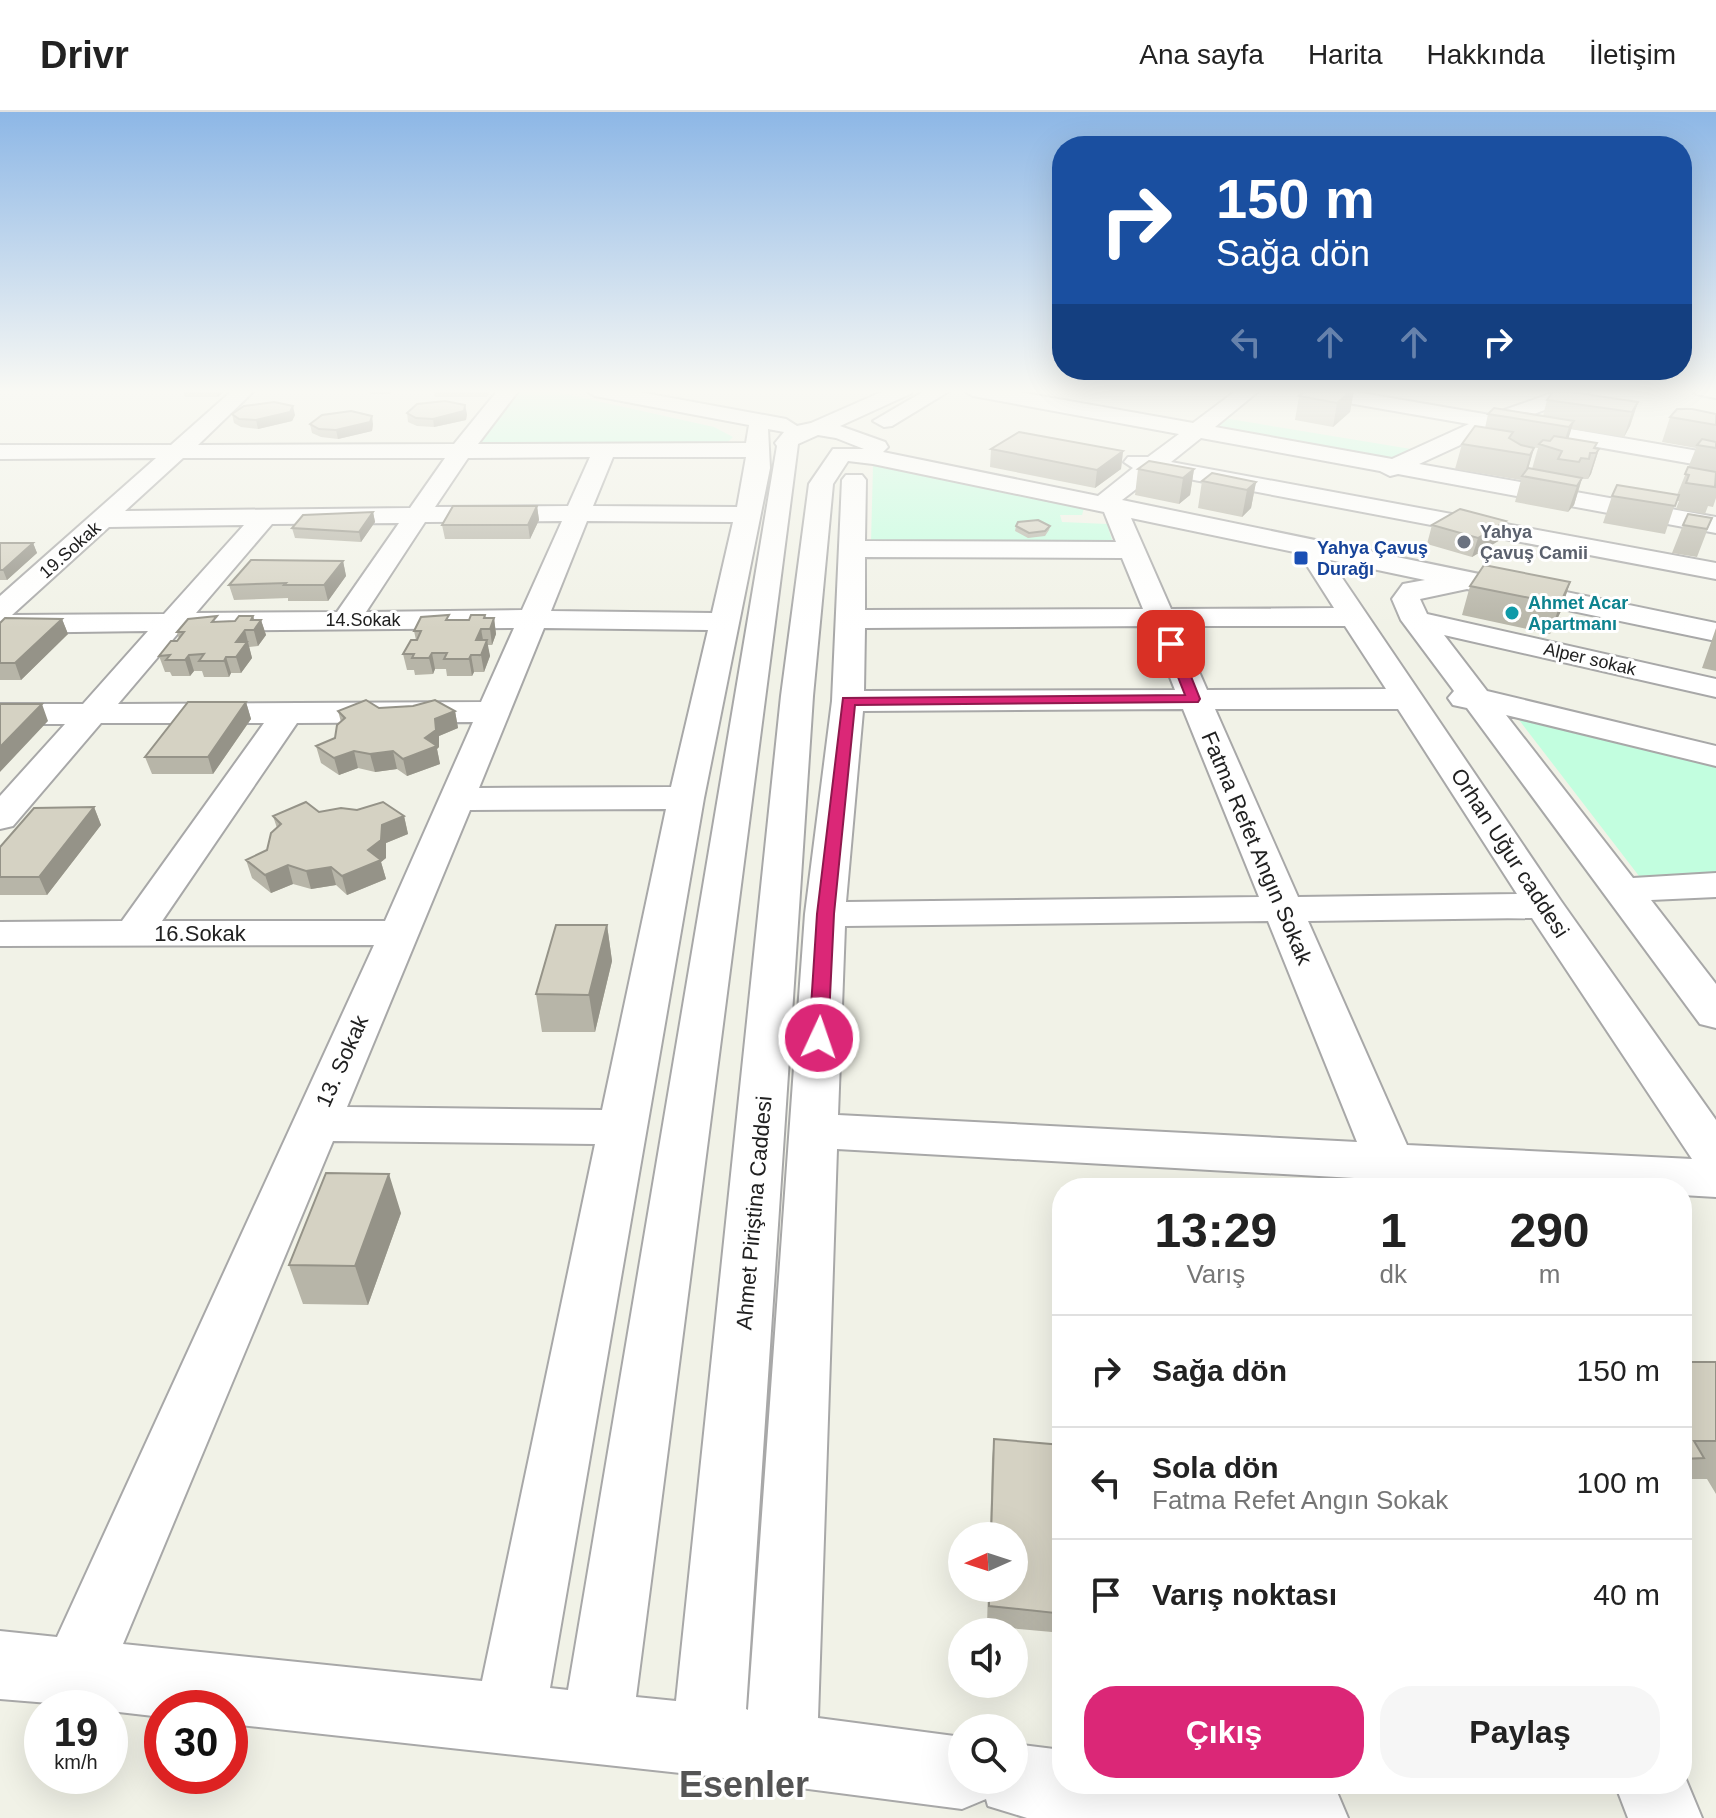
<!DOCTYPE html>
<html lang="tr">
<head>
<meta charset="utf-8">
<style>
	body { margin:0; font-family:Arial,sans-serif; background:#f6f6f6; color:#222; height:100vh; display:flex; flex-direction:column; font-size:30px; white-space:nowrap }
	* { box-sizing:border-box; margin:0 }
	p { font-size:26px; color:#767676 }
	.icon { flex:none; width:44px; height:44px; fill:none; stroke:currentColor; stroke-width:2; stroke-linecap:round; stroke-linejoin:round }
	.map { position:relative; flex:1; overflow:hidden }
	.details { position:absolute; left:1052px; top:1066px; width:640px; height:616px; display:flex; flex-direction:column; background:#fff; border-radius:32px; box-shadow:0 8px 32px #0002 }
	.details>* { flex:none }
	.guide { position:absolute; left:1052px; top:24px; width:640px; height:244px; border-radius:32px; box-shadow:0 8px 32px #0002; background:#1a4fa0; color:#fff; overflow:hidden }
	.needle { width:52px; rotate:267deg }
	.controls { position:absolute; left:948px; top:1410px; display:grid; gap:16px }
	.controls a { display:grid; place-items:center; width:80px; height:80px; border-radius:50%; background:#fff; box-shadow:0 8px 32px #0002; font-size:40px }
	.speed { position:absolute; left:24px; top:1578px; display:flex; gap:16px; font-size:40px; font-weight:700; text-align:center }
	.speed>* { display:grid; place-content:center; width:104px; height:104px; border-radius:50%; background:#fff; box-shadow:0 8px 32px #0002; line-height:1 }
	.speed small { font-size:20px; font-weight:400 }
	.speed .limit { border:12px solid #d22; background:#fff; color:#111 }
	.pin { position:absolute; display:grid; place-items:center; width:68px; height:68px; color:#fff; margin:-34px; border-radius:16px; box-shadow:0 4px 12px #0006 }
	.me { position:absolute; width:88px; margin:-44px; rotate:3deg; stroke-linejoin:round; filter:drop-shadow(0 0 6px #0008) }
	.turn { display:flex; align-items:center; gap:28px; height:168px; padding:0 32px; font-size:36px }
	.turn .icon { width:104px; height:104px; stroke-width:2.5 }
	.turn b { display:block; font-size:56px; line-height:68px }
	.lanes { display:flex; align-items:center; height:76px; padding:0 32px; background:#0003; justify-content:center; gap:40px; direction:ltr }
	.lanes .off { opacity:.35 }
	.eta { display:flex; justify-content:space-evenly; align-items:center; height:136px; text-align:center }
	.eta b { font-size:48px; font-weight:700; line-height:56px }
	.action { display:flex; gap:16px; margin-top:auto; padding:16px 32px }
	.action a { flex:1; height:92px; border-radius:32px; background:#db2777; color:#fff; font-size:32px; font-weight:700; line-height:92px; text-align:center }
	.action a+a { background:#f6f6f6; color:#222 }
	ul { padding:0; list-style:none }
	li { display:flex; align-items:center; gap:24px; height:112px; padding:0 32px; border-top:2px solid #e0e0e0 }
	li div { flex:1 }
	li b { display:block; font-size:30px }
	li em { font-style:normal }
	header { display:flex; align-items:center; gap:48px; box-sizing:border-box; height:112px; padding:0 40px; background:#fff; border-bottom:2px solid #e0e0e0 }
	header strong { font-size:38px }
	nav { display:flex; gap:44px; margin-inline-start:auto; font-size:28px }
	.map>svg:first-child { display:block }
	.park { fill:#c2fedf }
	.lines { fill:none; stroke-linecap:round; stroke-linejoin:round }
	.minor-casing { stroke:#a8a8a8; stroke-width:4 }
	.minor { fill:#fff; fill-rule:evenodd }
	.wall { fill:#b7b5a8; fill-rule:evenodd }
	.shaded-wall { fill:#959388 }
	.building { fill:#d5d2c3; stroke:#959388; stroke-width:2 }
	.route { fill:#db2777; stroke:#8e194d; stroke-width:2 }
	.worship-dot { fill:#6b7280; stroke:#fff; stroke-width:3 }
	.transit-dot { fill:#1a4fb4; stroke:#fff; stroke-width:3 }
	.culture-dot { fill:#0f9aa8; stroke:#fff; stroke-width:3 }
	.labels { text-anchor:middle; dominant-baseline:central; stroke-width:6; stroke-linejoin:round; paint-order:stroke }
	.far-worship-label { font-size:18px; font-weight:bold; fill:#5b616d; stroke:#fff; text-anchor:start }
	.far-transit-label { font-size:18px; font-weight:bold; fill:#164399; stroke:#fff; text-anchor:start }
	.far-street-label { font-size:18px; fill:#212121; stroke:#fff }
	.far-culture-label { font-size:18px; font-weight:bold; fill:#0d838f; stroke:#fff; text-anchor:start }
	.street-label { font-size:22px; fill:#212121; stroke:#fff }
	.near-district-label { font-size:36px; font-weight:bold; fill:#545454; stroke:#fff }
</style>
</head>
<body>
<header>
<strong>Drivr</strong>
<nav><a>Ana sayfa</a><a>Harita</a><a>Hakkında</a><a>İletişim</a></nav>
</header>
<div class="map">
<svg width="1716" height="1706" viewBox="0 0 1716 1706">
	<rect width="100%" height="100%" fill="#f1f2e7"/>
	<path class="park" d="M514 278H547L714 315 733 325 727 331 471 334Z
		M1224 306 1417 338 1389 349 1210 317Z
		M873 353 1084 396 1082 403H1060L1062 410 1107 412 1113 431H871Z
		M1516 604 1716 652V761L1639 764Z"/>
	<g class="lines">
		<g class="minor-casing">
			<path id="minor" d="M233 278H255L198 333 454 332 498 278H519L478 332 746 331 749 313 595 284 585 278H628L786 307 797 314 811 311 886 278H913L910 282 840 314 885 330 888 335 883 340 1098 384 1133 356 1124 350 1128 345H1148L1179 322 973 284 963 278H1007L1193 311 1237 278H1260L1215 315 1392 347 1469 312 1308 284 1298 278H1344L1490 303 1561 278H1590L1587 282 1518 308 1716 342V356L1495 317 1419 352 1716 405V421L1398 362 1390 364 1380 359 1201 326 1171 350 1716 451V467L1157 361 1122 388 1716 511V529L1467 477 1420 487 1427 502 1716 567V585L1444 523 1487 579 1716 634V654L1506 603 1633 766 1716 761V785L1651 788 1716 872V916L1700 912 1467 596 1453 593 1448 586 1454 579 1401 508 1392 487 1403 472 1425 468 1330 448 1561 789 1716 1008V1085L1682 1083V1076H1545L1423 1069 1426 1076H1376L1372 1067 837 1037 818 1606 962 1625V1668H1014V1632L1062 1638V1672H1318L1337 1680 1348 1706H1027L988 1694 986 1687 962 1697 708 1664 230 1612V1596H162V1605L110 1599V1596L0 1587V1519L57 1525 374 833 0 834V810L122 809 264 611H101L13 714 0 717V684L65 612H0V592H83L148 519 0 521V484L156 346 0 347V333H171ZM768 317 784 320 775 331 777 334 568 1578 550 1576 704 686 770 356ZM818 323 836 326 864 337H833L809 372 781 584 676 1589 636 1585 798 332ZM590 345 568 394 435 395 468 346ZM613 345H746L737 395 593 394ZM183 346H445L410 396 125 399ZM848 349 873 352 1104 400 1116 430 865 429 866 368 862 363H846L842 368 832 589 805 802 748 1598 746 1597 813 584 833 372ZM1131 406 1299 441 1334 496 1171 497ZM562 409 522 498 366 500 425 410ZM587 409 733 410 712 501 551 499ZM399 411 337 500 196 501 272 412ZM244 413 164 502 12 503 109 415ZM865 445 1122 446 1143 497 865 498ZM1150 514 1175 578 864 579 865 516ZM1179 514H1345L1386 577 1207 578ZM514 516 481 590 118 592 180 519ZM544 516 708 518 671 675 479 676ZM1183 597 1259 785 846 790 863 599ZM1215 597H1398L1517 782 1298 785ZM473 610 385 809H162L297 611ZM666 697 602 998 347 995 470 698ZM1532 806 1692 1047 1407 1033 1308 809ZM1268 809 1357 1030 838 1003 845 814ZM333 1029 595 1032 482 1569 123 1532Z
				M926 278H951L892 314 884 315 873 309Z
				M1693 278H1716V286L1696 282Z
				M1682 1658 1702 1706H1628L1615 1672H1682Z"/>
		</g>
		<use href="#minor" class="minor"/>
	</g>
	<path class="wall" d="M133 278H168L134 279Z
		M183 278H225L218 285H185Z
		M273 278H327L326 280H274Z
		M369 278H394L389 282H370Z
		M433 278H490V279L487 285H435Z
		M1354 278 1350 300 1333 315 1295 308 1299 284Z
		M1547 288 1638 290 1630 314 1624 325 1571 317 1568 326 1599 337 1591 362 1588 367H1582L1574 393 1568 400 1515 390 1521 368 1455 357 1462 332 1485 316 1488 302 1543 304ZM1520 333 1538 336 1532 357H1528L1534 336Z
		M407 301 467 302 466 308 434 315 417 314 408 310Z
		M232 302 295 303 292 309 258 317 241 315 234 311Z
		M1716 302V386L1713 395 1708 394 1705 402 1676 397 1679 389H1676L1665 422 1603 411 1612 384 1677 383 1696 336 1662 330 1670 305Z
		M310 312H373L372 319 338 327 321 325 312 321Z
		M991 337 1123 339 1121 357 1095 376 990 355Z
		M1138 357H1194L1190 383 1179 392 1135 383Z
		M1202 369 1256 370 1251 396 1242 405 1198 396Z
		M537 394 539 408 530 427H445L442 413Z
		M373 400 375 410 361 430 295 426 292 416Z
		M1712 406 1697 445 1672 441 1683 413Z
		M1432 413 1500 428 1472 445 1427 432Z
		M1016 414H1050L1049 418 1045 424 1028 426 1015 419Z
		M0 431H33L37 441 7 468H0Z
		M343 449 346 464 328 489H288V486L234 488 229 473Z
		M1570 470 1561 499 1550 522 1462 503 1470 474Z
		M485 503 486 506H494L496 522 492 533H487L490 544 484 560H474L472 564H447L446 557H435L433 562 415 563 414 558H407L403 542 416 528 414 519 450 508H469Z
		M253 504 254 508H261L266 523 258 534 249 535 252 546 241 561H231L229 565H204L202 559H194L190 564H172L170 560H165L159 544 179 527 177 520 218 510 235 509Z
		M62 507 68 522 21 568H0V511Z
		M1716 516V559L1702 556Z
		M246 590 251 607 213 662H152L145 645Z
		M379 596 455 599 458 616 439 624V635L437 637 440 652 407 664 397 657 375 660 358 656 339 663 321 651 316 634 335 626 341 610 338 599Z
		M94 695 101 713 47 783H0V735Z
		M319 700 404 704 408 722 386 731V746L381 750 386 767 347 783 336 773 311 777 293 772 271 781 252 766 246 748 267 738 277 716 273 704Z
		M607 813 612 849 595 920H542L536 882Z
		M401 1101 368 1193 303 1192 289 1153Z
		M1682 1250H1716V1382L1707 1367H1691L1682 1381Z
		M994 1327 1062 1333V1499L1055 1498 1052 1520 987 1514 988 1476H1014V1424H990L992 1347Z"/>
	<path class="shaded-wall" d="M216 278H225L218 285Z
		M1352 278H1354L1350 300 1333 315 1337 291Z
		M1638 290 1630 314 1624 325 1632 300Z
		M465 293 467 302 466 308 434 315 433 307Z
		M293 294 295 303 292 309 258 317 256 308Z
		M372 304 373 312 372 319 338 327 336 318Z
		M1574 309 1566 334 1561 340 1569 315Z
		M1534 336 1527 361 1524 364 1530 343Z
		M1599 337 1591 362 1588 367 1596 341Z
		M1123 339 1121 357 1095 376 1097 358Z
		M1194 357 1190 383 1179 392 1183 366Z
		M1582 366 1574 393 1568 400 1577 374Z
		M1256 370 1251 396 1242 405 1247 378Z
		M537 394 539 408 530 427 528 413Z
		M373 400 375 410 361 430 359 420Z
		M1506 409 1500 428 1472 445 1478 426Z
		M33 431 37 441 7 468 3 458Z
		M343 449 346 464 328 489 324 473Z
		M1570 470 1561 499 1550 522 1560 492Z
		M253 504 256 515 261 508 266 523 258 534 251 508Z
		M494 506 496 522 492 533 490 517Z
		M62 507 68 522 21 568 15 551Z
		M481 517 484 533 479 545 476 528Z
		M245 518 252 546 241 561 236 545V530Z
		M487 528 490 544 484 560 481 543Z
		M432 541 435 557 433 562 429 546Z
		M189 543 194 559 190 564 185 548Z
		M471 543 474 560 472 564 469 547Z
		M226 545 231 561 229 565 224 549Z
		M246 590 251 607 213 662 208 645Z
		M42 592 48 609 0 660V635Z
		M455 599 458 616 439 624V635L437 637 440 652 407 664 403 647 425 626 435 607Z
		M354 639 358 656 339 663 334 646Z
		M393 639 397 657 375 660 370 642Z
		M94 695 101 713 47 783 39 765Z
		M404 704 408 722 386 731V746L381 750 386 767 347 783 342 764 368 738 382 713Z
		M288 753 293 772 271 781 265 763Z
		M331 755 336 773 311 777 306 759Z
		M607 813 612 849 595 920 589 883Z
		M389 1062 401 1101 368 1193 355 1154Z"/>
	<path class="building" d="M1307 278H1352L1337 291 1299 284Z
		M1554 278H1558L1638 290 1632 300 1547 288Z
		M445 289 465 293 464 299 433 307 416 306 407 301 417 292Z
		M274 290 293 294 290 300 256 308 239 307 232 302 244 294Z
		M1494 296 1574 309 1569 315 1488 302Z
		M1677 297H1692L1716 302V313L1670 305Z
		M351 299 372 304 370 310 336 318 319 317 310 312 322 303Z
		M1475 314 1513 320 1509 326 1521 333 1534 336 1530 343 1462 332Z
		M1019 320 1123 339 1097 358 991 337Z
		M1554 324 1597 331 1594 336 1599 337 1596 341H1590L1589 347 1581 346 1579 350 1558 347 1562 339 1539 332 1543 328 1550 329Z
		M1702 327 1716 330V336L1697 333Z
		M1149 349 1194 357 1183 366 1138 357Z
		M1688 355 1716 360 1715 375 1686 371 1689 363 1685 362Z
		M1528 356 1582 366 1577 374 1522 364Z
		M1212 361 1256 370 1247 378 1202 369Z
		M1617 373 1679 383 1675 394 1612 384Z
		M453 394H537L528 413H442Z
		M1460 397 1506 409 1478 426 1432 413Z
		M373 400 359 420 292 416 303 403Z
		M1688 402 1712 406 1707 417 1683 413Z
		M1038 408 1050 414 1045 419 1029 421 1016 414 1018 410Z
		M0 431H33L3 458H0Z
		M251 448 343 449 324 473H284L286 471 229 473Z
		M1484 453 1570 470 1560 492 1470 474Z
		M449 503 446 508H469L471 503H485L484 506H494L490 517H481L476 528H487L481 543H471L469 547H444L447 541H432L429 546H412L414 542H403L411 528H417L421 519H414L421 505Z
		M217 504 212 510 235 509 239 504H253L251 508H261L254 518H245L236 530H247L236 545H226L224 549H199L204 542 189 543 185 548H166L170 543 159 544 171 529H177L184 520H177L188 507Z
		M5 506 62 507 15 551H0V511Z
		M366 588 379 596 413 594 435 588 455 599 435 607 436 618 425 626 437 634 403 647 393 639 370 642 354 639 334 646 316 634 335 626 337 613 345 606 338 599Z
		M188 590H246L208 645H145Z
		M0 592H42L0 635Z
		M306 690 319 700 341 696 357 698 383 690 404 704 382 713 381 728 368 738 381 748 342 764 331 755 306 759 288 753 265 763 246 748 267 738 271 721 281 712 273 704Z
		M94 695 39 765H0V735L34 696Z
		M556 813H607L589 883 536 882Z
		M326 1061 389 1062 355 1154 289 1153Z
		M1682 1250H1716V1329H1694L1704 1346 1682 1347Z
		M994 1327 1062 1333V1479L1054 1478 1055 1501 989 1494V1476H1014V1424H991Z"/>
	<linearGradient id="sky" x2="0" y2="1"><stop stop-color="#8db7e6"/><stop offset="0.54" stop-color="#f9f9f4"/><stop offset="1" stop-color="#f9f9f4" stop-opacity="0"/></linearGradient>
	<rect width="1716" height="517" fill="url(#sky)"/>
	<path class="route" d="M1171 529 1178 532 1200 587 1198 590 855 593 834 802 828 926 819 932 812 930 809 926 817 802 843 586 1185 583 1165 532Z"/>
	<circle class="worship-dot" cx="1464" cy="430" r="8"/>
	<rect class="transit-dot" x="1293" y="438" width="16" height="16" rx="4"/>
	<circle class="culture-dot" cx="1512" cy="501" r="8"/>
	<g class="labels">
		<g class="far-worship-label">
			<text x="1480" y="420">Yahya<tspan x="1480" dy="21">Çavuş Camii</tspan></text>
		</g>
		<g class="far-transit-label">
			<text x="1317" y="436">Yahya Çavuş<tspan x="1317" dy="21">Durağı</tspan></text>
		</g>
		<g class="far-street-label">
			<text transform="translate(70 438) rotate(-42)">19.Sokak</text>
			<text x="363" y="508">14.Sokak</text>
			<text transform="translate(1590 547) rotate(13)">Alper sokak</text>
		</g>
		<g class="far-culture-label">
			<text x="1528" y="491">Ahmet Acar<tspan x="1528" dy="21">Apartmanı</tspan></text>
		</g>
		<g class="street-label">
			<text transform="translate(1257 736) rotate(67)">Fatma Refet Angın Sokak</text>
			<text transform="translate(1510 741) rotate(57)">Orhan Uğur caddesi</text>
			<text x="200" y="821">16.Sokak</text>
			<text transform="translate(342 949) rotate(-66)">13. Sokak</text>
			<text transform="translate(754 1101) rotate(-85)">Ahmet Piriştina Caddesi</text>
		</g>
		<g class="near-district-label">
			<text x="744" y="1672">Esenler</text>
		</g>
	</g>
</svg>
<div class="controls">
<a><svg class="needle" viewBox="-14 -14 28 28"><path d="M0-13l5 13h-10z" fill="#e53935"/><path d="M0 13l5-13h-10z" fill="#767676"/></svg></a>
<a><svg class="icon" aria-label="sound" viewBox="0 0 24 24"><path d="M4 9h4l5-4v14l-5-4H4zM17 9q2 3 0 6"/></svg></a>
<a><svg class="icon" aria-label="search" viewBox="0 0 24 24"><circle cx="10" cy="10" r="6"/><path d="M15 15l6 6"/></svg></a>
</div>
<div class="speed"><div>19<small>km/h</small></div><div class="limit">30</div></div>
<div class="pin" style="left:1171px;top:532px;background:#d93025"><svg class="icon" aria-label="arrive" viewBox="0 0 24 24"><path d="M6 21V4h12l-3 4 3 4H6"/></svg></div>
<svg class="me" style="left:819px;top:926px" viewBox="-20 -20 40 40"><circle r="17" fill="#db2777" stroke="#fff" stroke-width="3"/><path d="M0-11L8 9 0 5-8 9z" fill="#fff"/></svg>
<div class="guide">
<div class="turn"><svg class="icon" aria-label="right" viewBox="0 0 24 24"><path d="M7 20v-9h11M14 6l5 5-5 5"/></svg><div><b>150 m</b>Sağa dön</div></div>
<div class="lanes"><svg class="icon off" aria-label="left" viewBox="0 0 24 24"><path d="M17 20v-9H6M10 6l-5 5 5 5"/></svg><svg class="icon off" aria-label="ahead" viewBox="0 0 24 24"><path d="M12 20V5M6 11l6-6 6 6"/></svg><svg class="icon off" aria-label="ahead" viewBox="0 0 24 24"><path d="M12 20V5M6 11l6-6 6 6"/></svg><svg class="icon" aria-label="right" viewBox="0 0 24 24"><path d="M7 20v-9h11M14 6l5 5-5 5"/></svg></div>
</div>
<section class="details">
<div class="eta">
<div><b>13:29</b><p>Varış</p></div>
<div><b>1</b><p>dk</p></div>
<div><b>290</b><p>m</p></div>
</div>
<ul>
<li><svg class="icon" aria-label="right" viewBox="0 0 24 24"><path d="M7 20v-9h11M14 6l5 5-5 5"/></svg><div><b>Sağa dön</b></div><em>150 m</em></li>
<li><svg class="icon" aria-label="left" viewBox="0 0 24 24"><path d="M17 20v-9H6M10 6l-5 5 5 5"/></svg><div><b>Sola dön</b><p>Fatma Refet Angın Sokak</p></div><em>100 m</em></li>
<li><svg class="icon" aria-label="arrive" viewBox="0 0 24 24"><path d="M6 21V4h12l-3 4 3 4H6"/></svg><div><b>Varış noktası</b></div><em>40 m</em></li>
</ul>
<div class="action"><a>Çıkış</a><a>Paylaş</a></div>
</section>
</div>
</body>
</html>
